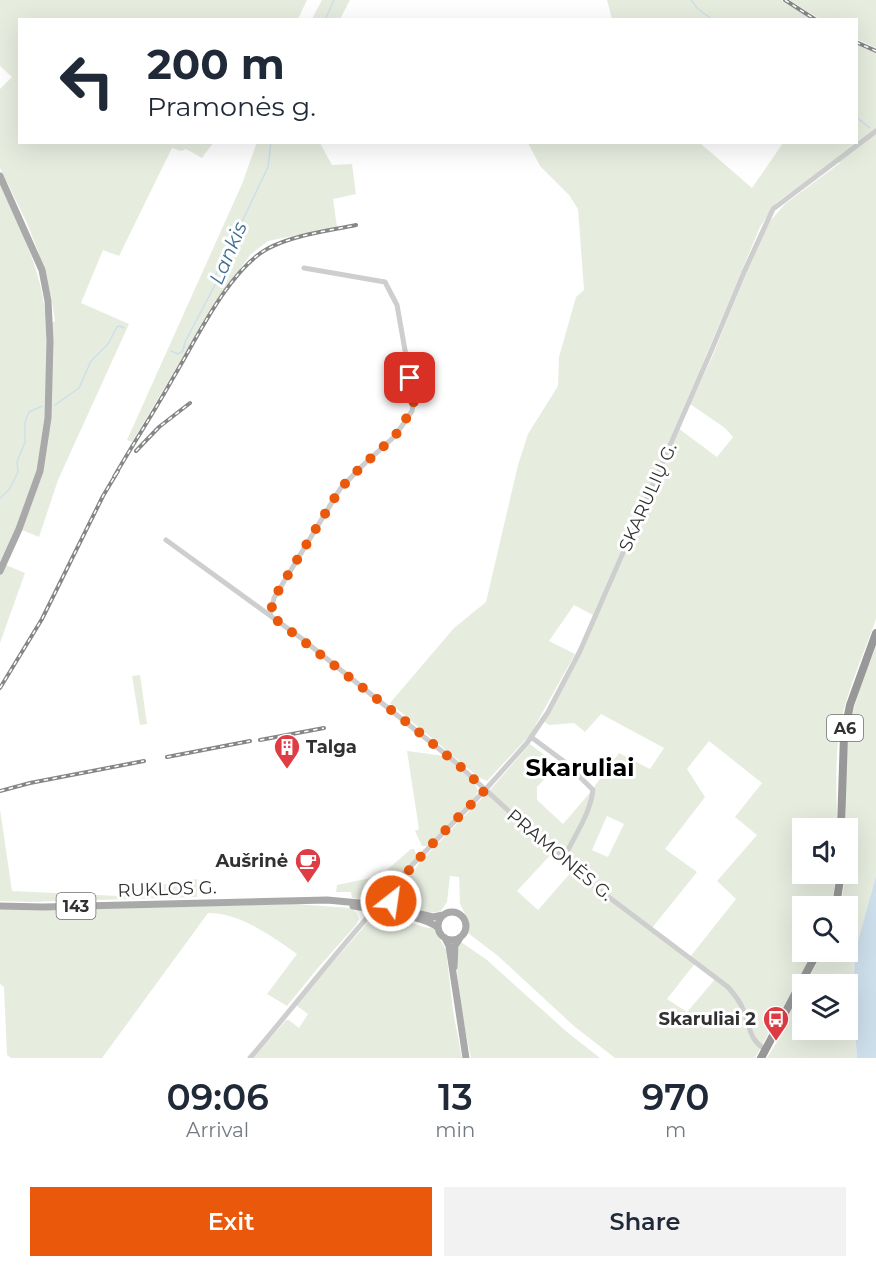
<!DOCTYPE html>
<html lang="en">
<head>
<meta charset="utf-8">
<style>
	body { margin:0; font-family:Montserrat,sans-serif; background:#f2f2f3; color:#1f2937; height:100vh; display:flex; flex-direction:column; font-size:22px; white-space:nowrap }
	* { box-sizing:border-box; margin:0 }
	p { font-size:20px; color:#747a83 }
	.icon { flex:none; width:33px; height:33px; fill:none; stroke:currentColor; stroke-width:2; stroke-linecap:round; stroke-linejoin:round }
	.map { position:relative; height:1058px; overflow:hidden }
	.sheet { display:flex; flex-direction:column; background:#fff; flex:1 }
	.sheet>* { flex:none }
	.hud { position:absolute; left:18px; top:18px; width:840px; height:126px; border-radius:0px; box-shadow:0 6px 24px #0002; background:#fff; color:#1f2937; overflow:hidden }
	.fabs { position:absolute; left:792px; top:818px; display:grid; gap:12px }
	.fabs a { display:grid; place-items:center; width:66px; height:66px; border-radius:0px; background:#fff; box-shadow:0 6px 24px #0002; font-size:30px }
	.pin { position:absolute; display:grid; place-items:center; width:51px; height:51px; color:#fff; margin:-26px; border-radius:12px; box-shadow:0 3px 9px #0006 }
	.me { position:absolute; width:66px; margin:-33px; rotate:30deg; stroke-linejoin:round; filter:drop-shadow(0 0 4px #0008) }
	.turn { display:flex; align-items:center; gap:21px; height:126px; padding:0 30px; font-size:27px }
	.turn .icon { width:78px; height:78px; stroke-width:2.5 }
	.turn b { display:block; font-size:42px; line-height:51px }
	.eta { display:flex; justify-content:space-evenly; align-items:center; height:102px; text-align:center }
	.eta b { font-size:36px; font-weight:600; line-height:42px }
	.button { display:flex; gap:12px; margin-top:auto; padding:12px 30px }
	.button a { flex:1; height:69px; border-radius:0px; background:#ea580c; color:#fff; font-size:24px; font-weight:600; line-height:69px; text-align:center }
	.button a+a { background:#f2f2f3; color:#1f2937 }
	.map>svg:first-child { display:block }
	.green { fill:#e6eddf; fill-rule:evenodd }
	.water { fill:#cddfeb }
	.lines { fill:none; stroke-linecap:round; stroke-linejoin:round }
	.stream { stroke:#cddfeb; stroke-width:1.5 }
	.minor { stroke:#cecece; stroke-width:5 }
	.major { stroke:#a9a9a9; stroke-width:7 }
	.highway { stroke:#989898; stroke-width:8 }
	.rail-casing { stroke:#868686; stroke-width:4 }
	.rail { stroke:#fff; stroke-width:1.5; stroke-dasharray:4.5; stroke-linecap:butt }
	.route { stroke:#ea580c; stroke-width:10; stroke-dasharray:0 18 }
	.labels { text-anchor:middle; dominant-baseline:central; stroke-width:6; stroke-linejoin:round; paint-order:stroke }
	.shield { fill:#fff; stroke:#6f6f6f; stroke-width:1.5 }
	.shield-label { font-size:16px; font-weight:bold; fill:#313131 }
	.street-label { font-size:18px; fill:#313131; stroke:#fff }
	.poi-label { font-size:18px; font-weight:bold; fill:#313131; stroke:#fff; text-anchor:end }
	.water-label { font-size:20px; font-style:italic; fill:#417090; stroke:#fff }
	.district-label { font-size:24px; font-weight:bold; fill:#000; stroke:#fff }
</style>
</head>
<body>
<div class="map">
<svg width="876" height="1058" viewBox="0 0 876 1058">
	<rect width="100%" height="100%" fill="#fff"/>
	<path class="green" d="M0 0H307L298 19 20 20V142L213 143 202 158 186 149 181 151 172 148 119 256 103 250 81 303 129 324 58 480 39 537 22 530 6 565 25 573 0 643V183C20 229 44 273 46 325L55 321 51 296 38 251 26 221 0 168V89L12 77 0 66Z
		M322 0H350L340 19H312Z
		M607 0H781L811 19H612Z
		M789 0H876V48L857 39 856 20 820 19Z
		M857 43 876 52V619C864 653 849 686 841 721 834 756 837 793 837 828H802V873H836L832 905 802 906V951H814L755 1058H615L575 1027 498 956 468 933 469 922 460 904 459 877 450 876 447 902 441 911C428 915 397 912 396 895L420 862 490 790 530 744 557 765 537 787V800L563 824 588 795 619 753 650 769 664 748 601 714 585 732 574 723 550 725 544 722 558 698 678 428 717 457 733 437 725 428 690 404 713 355 756 248 771 220 785 204 840 163 836 159 776 203 760 227 700 370 593 615 574 605 549 641 575 654 530 735 487 781 478 777 390 703 454 628 486 602 518 465 528 434 558 386 559 357 576 297 584 290 578 209 569 195 540 166 528 143H700L752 188 783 143 856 142ZM709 741 762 783 735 817 757 835 717 881 736 899 690 957 652 928 697 872 665 849 705 797 687 769ZM607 816 624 824 608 857 592 850ZM555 850 574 869 538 910 517 891ZM696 962 716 978 687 1012 667 999Z
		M257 142 320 143 332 165 352 164 356 194 333 199 337 227 268 241 251 254 218 298 132 442 127 440 242 184Z
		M876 646V876L855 951 853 1005 857 1058H767L779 1038 778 1036 802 990V1029H848V984H806L823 951H848V906H841L846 873H848C848 823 840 772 851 721 856 695 867 671 876 646Z
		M140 675 147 724 140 725 132 676Z
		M407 751 445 756 475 784 478 791 474 798 427 846H422L415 831 419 829Z
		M0 809 12 891 140 897 151 891 155 886 197 879V897L28 902 0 901Z
		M411 849H414L417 856 416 858 375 899 369 900 352 898 351 892H336L337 885 380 876Z
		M295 904 350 908 356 912 359 919 356 925 317 969 287 1006 267 994 297 954C272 936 240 913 208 913L102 1058H11L7 1055 4 987 0 984V909L48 910Z
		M375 914H382L428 928 433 927 446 950 453 1011 462 1058H253L286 1020H289L299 1028 308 1014 297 1006V1003Z
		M461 942 487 960 567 1032 600 1058H471C466 1033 450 964 461 942Z"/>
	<path class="water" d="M876 876V1058H857L853 1005 855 951Z"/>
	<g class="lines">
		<path class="stream" d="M691 0 698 9 713 20
			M325 20 334 0
			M856 117 870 128
			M171 351 178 354 183 351 185 342 216 283 218 278 216 275 218 267 222 264 268 167 271 142
			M55 405 79 388 91 361 108 344 117 327 120 326 124 328
			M0 498 9 490 18 472 17 462 25 442V422L29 412 42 406
			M848 999 853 997"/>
		<path class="minor" d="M166 540 301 638 454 761 512 814 549 844 590 883 728 987C734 994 739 1000 742 1007 750 1023 748 1040 765 1049
			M270 615 274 598 340 489 361 467 395 436 412 411 414 401 397 305 385 282 304 268
			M531 737 566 763 593 790C590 814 576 833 566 854V859
			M382 908 381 900 385 893 485 790 527 743 548 712 580 651 712 349 744 272 773 209 876 131
			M396 908 391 901V897L407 873
			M250 1058C292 1009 331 958 374 910"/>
		<path class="major" d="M0 176 42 270 48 301 50 341 48 418 40 471 19 529 0 571
			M0 906 43 907 327 900 381 905 433 917 443 915
			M353 906C371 909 427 916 438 928
			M438 926a14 14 0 1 1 28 0a14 14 0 1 1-28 0Z
			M445 938 449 946 466 1058
			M454 967 455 946 460 938"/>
		<path class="highway" d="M841 828 844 735 850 705 876 633
			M836 906 841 873
			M761 1058 818 951"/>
		<g class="rail-casing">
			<path id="rail" d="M785 0 816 20
				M856 42 876 51
				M136 451 159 427 190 403
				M114 477C133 444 154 412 173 378 196 340 228 271 267 249 293 235 327 231 356 225
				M0 688 42 619 103 496 118 471
				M260 740 324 728
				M167 757 250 741
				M0 791 30 783 144 761"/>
		</g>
		<use href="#rail" class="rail"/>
	</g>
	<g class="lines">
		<path class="route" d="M391 901C392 879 467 810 485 790L462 768 414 728 270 615 274 598 340 489 361 467 395 436 411 411 414 401 410 378"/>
	</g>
	<defs>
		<g id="building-pin" transform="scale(1.35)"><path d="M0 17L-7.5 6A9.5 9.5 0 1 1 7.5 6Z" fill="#df3c45" stroke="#fff"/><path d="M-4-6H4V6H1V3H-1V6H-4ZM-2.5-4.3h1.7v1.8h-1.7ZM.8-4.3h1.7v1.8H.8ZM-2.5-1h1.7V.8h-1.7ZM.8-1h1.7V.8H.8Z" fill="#fff"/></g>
		<g id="cafe-pin" transform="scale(1.35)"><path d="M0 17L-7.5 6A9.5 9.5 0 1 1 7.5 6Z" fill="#df3c45" stroke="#fff"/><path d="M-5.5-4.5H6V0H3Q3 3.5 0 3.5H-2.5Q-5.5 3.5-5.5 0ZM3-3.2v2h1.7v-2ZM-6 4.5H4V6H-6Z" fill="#fff"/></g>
		<g id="bus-pin" transform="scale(1.35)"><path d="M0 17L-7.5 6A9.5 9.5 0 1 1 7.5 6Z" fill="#df3c45" stroke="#fff"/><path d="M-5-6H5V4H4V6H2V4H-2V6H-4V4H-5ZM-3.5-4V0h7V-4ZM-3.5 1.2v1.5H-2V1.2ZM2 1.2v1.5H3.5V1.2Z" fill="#fff"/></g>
	</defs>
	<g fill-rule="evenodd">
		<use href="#building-pin" x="287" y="747"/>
		<use href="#cafe-pin" x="308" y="861"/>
		<use href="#bus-pin" x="776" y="1019"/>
	</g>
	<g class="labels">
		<g class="shield">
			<rect x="827" y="715" width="36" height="26" rx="4.5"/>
			<rect x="56.5" y="893" width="39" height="26" rx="4.5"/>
		</g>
		<g class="shield-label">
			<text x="845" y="728">A6</text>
			<text x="76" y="906">143</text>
		</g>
		<g class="street-label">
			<text transform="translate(648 497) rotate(-66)">SKARULIŲ G.</text>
			<text transform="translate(560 855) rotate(40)">PRAMONĖS G.</text>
			<text transform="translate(167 889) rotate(-2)">RUKLOS G.</text>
		</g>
		<g class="poi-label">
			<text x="306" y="747" text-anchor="start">Talga</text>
			<text x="288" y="861">Aušrinė</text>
			<text x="756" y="1019">Skaruliai 2</text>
		</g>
		<g class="water-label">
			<text transform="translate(228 253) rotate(-67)">Lankis</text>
		</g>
		<g class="district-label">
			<text x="580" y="767">Skaruliai</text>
		</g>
	</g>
</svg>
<div class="fabs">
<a><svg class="icon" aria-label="sound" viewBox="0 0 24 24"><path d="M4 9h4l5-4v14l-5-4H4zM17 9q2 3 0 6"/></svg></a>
<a><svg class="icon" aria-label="search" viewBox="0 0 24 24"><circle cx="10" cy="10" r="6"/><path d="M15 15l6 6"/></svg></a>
<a><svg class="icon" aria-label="layers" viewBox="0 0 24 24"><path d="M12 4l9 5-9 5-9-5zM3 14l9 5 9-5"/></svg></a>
</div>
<div class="pin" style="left:410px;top:378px;background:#d93025"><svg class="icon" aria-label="arrive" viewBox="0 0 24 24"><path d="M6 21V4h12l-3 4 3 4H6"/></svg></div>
<svg class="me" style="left:391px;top:901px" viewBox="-20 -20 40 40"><circle r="17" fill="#ea580c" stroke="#fff" stroke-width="3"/><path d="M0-11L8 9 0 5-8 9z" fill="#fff"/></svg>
<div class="hud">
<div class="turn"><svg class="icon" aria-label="left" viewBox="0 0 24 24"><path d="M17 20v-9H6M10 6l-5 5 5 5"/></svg><div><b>200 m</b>Pramonės g.</div></div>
</div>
</div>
<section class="sheet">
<div class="eta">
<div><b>09:06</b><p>Arrival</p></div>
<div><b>13</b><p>min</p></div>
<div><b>970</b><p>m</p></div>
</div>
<div class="button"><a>Exit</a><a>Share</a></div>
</section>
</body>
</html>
